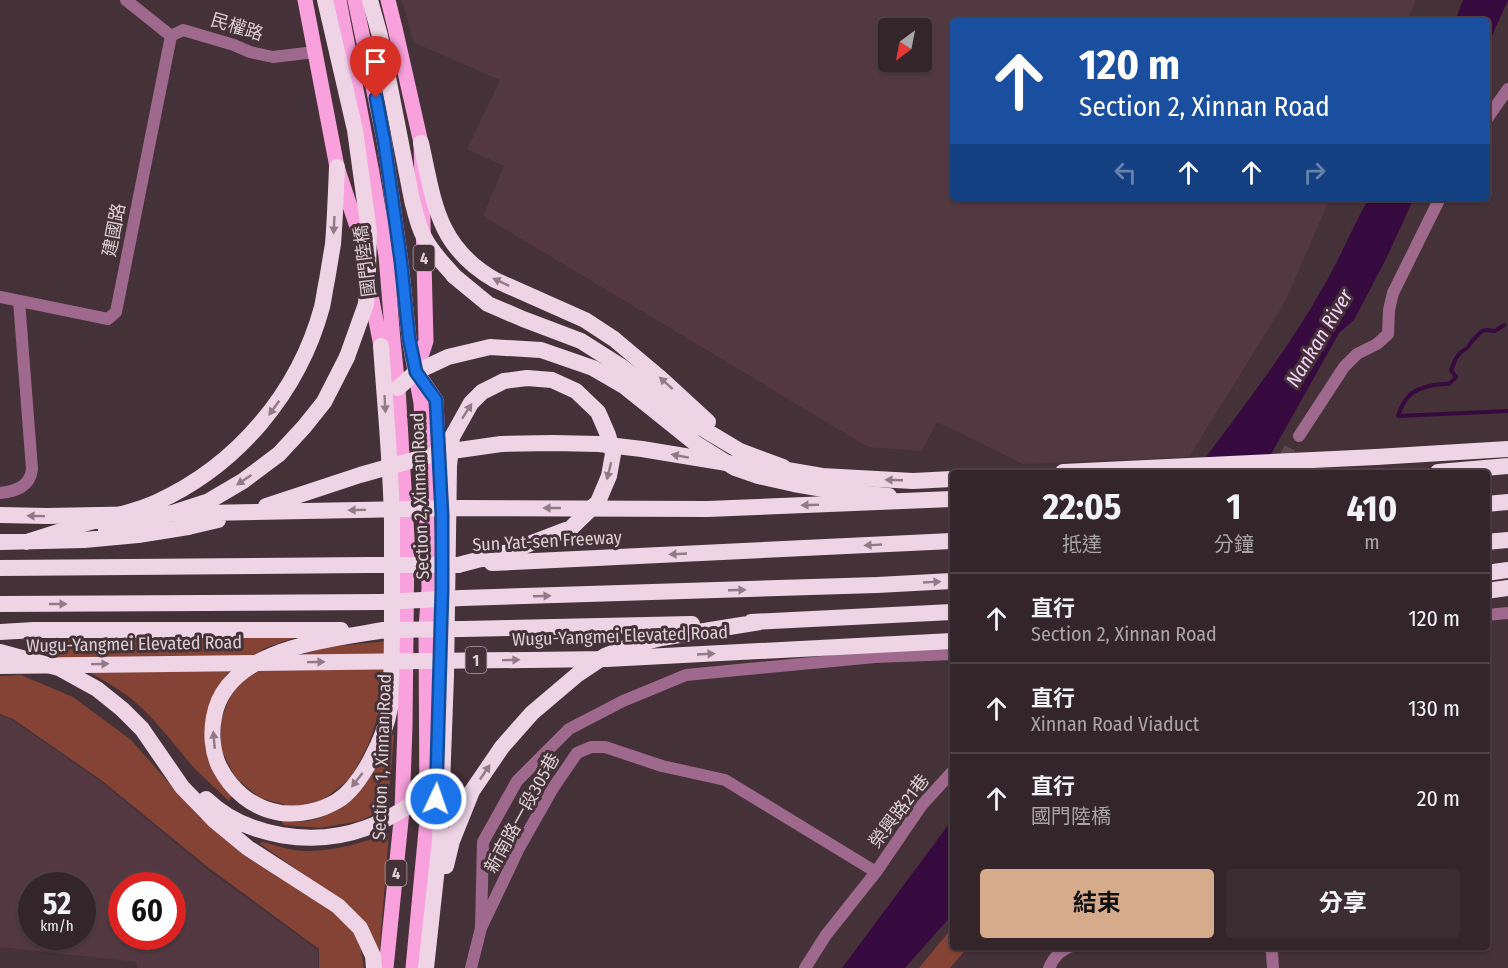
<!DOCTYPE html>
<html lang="zh-TW">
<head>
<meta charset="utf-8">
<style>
	body { margin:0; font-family:"Fira Sans Condensed","Noto Sans TC",sans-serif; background:#3c2d32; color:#f1f3f6; height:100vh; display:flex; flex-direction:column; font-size:22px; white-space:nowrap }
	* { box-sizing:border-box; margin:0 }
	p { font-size:20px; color:#a9a5a8 }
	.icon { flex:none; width:33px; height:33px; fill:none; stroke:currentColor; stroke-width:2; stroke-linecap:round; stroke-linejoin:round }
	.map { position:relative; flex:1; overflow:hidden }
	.sheet { position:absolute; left:950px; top:470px; width:540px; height:480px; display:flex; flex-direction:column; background:#34252a; border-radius:6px; box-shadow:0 2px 4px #0004,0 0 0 2px #4e4247 }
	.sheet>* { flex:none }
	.guide { position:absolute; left:950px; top:18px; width:540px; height:183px; border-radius:6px; box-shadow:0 2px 4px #0004,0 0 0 2px #4e4247; background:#1a4fa0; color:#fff; overflow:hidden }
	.needle { width:39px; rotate:212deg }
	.fabs { position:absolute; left:878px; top:18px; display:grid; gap:12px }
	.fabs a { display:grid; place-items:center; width:54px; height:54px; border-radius:6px; background:#34252a; box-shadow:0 2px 4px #0004,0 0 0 2px #4e4247; font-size:30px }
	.speed { position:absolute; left:18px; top:872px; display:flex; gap:12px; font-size:30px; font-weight:700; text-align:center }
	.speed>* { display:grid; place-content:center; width:78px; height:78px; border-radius:50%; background:#34252a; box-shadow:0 2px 4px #0004,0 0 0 2px #4e4247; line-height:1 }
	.speed small { font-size:15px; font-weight:400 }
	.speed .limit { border:9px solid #d22; background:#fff; color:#111 }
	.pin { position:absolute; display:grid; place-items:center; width:51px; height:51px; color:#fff; margin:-62px -26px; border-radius:50% 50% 50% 0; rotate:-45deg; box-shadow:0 0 6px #0007 }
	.pin .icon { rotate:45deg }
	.me { position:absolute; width:66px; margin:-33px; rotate:3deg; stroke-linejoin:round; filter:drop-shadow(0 0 4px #0008) }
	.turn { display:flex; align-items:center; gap:21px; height:126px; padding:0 30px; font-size:27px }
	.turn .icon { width:78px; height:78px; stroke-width:2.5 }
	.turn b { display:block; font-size:42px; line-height:51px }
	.lanes { display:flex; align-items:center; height:57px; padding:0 30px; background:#0003; justify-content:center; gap:30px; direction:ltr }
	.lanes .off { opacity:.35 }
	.eta { display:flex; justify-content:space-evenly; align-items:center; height:102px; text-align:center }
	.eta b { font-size:36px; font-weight:700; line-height:42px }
	.action { display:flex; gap:12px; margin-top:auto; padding:12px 30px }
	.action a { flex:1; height:69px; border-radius:6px; background:#d6ab8b; color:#111; font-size:24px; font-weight:700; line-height:69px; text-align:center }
	.action a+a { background:#3c2d32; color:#f1f3f6 }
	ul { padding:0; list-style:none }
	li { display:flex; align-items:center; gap:18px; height:90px; padding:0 30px; border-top:2px solid #4e4247 }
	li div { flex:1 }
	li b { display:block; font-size:22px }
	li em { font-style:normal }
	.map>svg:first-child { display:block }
	.built { fill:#533841; fill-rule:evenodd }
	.green { fill:#844335 }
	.water { fill:#370a3f }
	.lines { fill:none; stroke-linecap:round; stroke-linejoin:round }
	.stream { stroke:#370a3f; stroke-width:4 }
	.minor-tunnel { stroke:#5c494f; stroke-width:12; stroke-dasharray:12 6; stroke-linecap:butt }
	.minor { stroke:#9f698e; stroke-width:12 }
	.major { stroke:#f9a1dd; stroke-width:15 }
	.highway { stroke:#efd4e6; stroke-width:16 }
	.highway-bridge { stroke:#efd4e6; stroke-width:16 }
	.oneway { fill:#927a86 }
	.route-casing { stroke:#114b97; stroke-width:15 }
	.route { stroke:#1a73e8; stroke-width:10 }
	.labels { text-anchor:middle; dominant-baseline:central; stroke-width:6; stroke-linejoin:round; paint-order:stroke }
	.shield { fill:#453138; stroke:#afa0a5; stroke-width:1.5 }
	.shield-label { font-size:16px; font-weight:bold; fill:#ddd0d4 }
	.street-label { font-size:18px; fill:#ddd0d4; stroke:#453138 }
	.water-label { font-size:20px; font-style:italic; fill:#f5d4fb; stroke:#453138 }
</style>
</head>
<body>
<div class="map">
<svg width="1508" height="968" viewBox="0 0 1508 968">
	<rect width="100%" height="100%" fill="#453138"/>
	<path class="built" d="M402 0H1416L1407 21H952V198H1330L1285 302 1189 457 1023 464 937 422 922 451 868 447 483 216 504 166 467 149 500 80 413 42ZM888 28H921V62H888Z
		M0 715 12 720 100 781 208 870 318 950V968H137V962L0 947ZM32 885H82V936H32ZM122 885H172V936H122Z"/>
	<path class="green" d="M297 637 265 648 228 673 213 696 205 723 232 796 229 801C218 790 206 780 195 769 175 746 153 715 129 697 103 678 73 663 43 651L46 640Z
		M388 641 386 676 380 709 369 743 351 778 323 800 293 807 260 798 235 777 221 749V720L231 694 246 678 263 666 327 647Z
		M21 675 73 697 131 740 201 819 332 909 359 939 364 968H319V949L209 868 101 780 13 719 0 714V676Z
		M390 734 394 735 388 808 359 821 320 828 284 825 281 821C290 821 300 822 309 821 358 809 373 776 390 734Z
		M389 833 379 956 299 871 260 844 262 842C272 844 283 848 294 850 326 854 359 844 389 833Z
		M952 928V946L968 947 950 968H919Z"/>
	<path class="water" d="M1463 0H1508L1487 47 1486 21H1455Z
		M1369 198H1414L1387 257 1354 320 1339 333 1261 472H1195C1240 411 1288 350 1325 284 1341 256 1353 226 1369 198Z
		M952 820V915L905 968H842Z"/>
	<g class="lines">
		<path class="stream" d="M1504 325 1495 331 1487 330 1482 331 1472 341 1468 347 1460 353 1456 358 1451 370 1456 377 1449 384C1444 383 1440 385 1434 385 1413 389 1405 395 1398 416L1508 411"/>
		<path class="minor-tunnel" d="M1277 472 1290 448"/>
		<path class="minor" d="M126 0 171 36
			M171 36 183 30 234 45 250 52 273 57 315 52
			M1486 120 1508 89
			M0 297 108 319 116 312 171 36
			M1299 436 1344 367 1357 354 1377 344 1388 334 1389 310 1393 293 1440 198
			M0 493C16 491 30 487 32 469L19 301
			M1486 615 1508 613
			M481 928 483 842 517 781 569 729 623 701 686 675 875 657 952 654
			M1269 946 1272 952 1273 968
			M471 968 481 928 519 848 553 788 577 753 591 747H605L662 766 725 780 876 872
			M805 968 826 935 876 872 921 806 952 772
			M1049 968C1054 957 1060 950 1072 946"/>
		<path class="major" d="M305 0 337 167 358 230 364 264
			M339 0 372 173 386 256 393 341 398 388 407 538 405 727 402 811 386 968
			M355 0 384 140 401 262 409 338 421 403 426 495 429 588 426 628 427 820 413 968
			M388 0 395 28 421 143 426 341 417 369
			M370 290 381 346 386 357
			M418 374 436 400 441 509"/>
		<path class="highway" d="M421 143C434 202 437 247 495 280L585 320 614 339 658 376 708 422
			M454 276 488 304 523 319 581 341 622 367 695 424 740 451 783 467
			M381 346C385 404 391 464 392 522 392 550 392 577 392 604 392 631 392 658 391 685 390 693 391 701 390 708 385 736 362 786 337 801 321 811 300 815 281 813 253 809 231 790 219 766 212 751 211 732 214 717 226 648 328 640 384 630
			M398 388 416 372 448 357 490 347 541 350 593 368 624 386 695 443 735 468 758 476 794 484 835 491 889 496
			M1376 457 1508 449
			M1438 472 1508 466
			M1486 504 1508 502
			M106 529 172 513 209 501 243 481 279 454 304 427 324 402 347 357
			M0 542 84 540 138 535 188 527
			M27 542C45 536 62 531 79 525 105 518 133 513 157 502 238 465 299 392 322 307 324 298 325 289 327 280 329 268 331 256 333 244 335 219 336 193 337 167
			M1486 542 1508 540
			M492 563 952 541
			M0 568 370 565
			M1486 573 1508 570
			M1486 591 1508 588
			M462 598 877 585 952 581
			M0 604 381 602
			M751 622 952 612
			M462 629 692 624
			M0 632 34 630H341
			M0 652 59 668 97 689 122 709 142 729 182 787 214 820 248 848 338 906 360 928 373 956 374 968
			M206 799C247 838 314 847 366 828 388 820 408 807 427 794
			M446 866 452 841 472 791 502 747 532 713 578 674 605 656 630 646 661 638 760 622
			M426 968 440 840 446 676 449 466 452 437 471 403 482 392 504 381 527 378 552 380 576 391 598 412 608 435 613 454 609 476 598 502 571 528 508 552 458 565"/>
		<path class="highway-bridge" d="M325 0 355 130 369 232 368 269 366 304 347 357
			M370 0 380 36 412 200C415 212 418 226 424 237 431 252 444 264 454 276
			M1063 472 1376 457
			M266 506 360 475 438 453 501 444 553 443 599 444 642 449 745 466 787 470 822 476 913 481 952 479
			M0 515 47 516 461 508 707 509 952 499
			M188 527 218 520
			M370 565H458
			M381 602 462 598
			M384 630 462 629
			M0 666 607 659 952 641"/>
	</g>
	<defs><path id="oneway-solid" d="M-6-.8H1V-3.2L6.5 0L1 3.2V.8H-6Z" transform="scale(1.5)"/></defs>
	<g class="oneway">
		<use href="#oneway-solid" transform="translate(334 225) rotate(93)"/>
		<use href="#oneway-solid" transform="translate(501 282) rotate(-155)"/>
		<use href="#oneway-solid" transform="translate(666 383) rotate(-138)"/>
		<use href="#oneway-solid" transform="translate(385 404) rotate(87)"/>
		<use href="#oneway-solid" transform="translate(274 408) rotate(126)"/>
		<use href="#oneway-solid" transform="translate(467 411) rotate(-57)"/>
		<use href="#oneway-solid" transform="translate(680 456) rotate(-170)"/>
		<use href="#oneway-solid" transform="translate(609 471) rotate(104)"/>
		<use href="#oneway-solid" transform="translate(244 480) rotate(146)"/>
		<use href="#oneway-solid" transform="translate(894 480) rotate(-178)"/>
		<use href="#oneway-solid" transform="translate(810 505) rotate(178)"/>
		<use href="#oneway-solid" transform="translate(552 508) rotate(-180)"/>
		<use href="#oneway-solid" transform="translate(357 510) rotate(179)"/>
		<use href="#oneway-solid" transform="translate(36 516) rotate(-179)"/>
		<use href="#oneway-solid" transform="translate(873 545) rotate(177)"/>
		<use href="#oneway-solid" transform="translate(678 554) rotate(177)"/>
		<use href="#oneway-solid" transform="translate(932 582) rotate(-3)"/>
		<use href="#oneway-solid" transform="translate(737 590) rotate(-2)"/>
		<use href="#oneway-solid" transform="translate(542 596) rotate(-2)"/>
		<use href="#oneway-solid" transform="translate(58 604)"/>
		<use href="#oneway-solid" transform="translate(706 654) rotate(-3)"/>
		<use href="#oneway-solid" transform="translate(511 660) rotate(-1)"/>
		<use href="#oneway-solid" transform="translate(316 662) rotate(-1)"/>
		<use href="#oneway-solid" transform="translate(100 664) rotate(-1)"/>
		<use href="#oneway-solid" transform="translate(214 740) rotate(-95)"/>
		<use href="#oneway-solid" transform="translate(485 772) rotate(-56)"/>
		<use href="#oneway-solid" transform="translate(357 780) rotate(128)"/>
	</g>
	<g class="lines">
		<g class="route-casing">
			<path id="route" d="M376 98 384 140 401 262 409 338 416 372 436 400 442 515V589L436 799"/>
		</g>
		<use href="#route" class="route"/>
	</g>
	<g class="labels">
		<g class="shield">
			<rect x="413.5" y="245" width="21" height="26" rx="4.5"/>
			<rect x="465.5" y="647" width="21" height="26" rx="4.5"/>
			<rect x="385.5" y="860" width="21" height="26" rx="4.5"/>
		</g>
		<g class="shield-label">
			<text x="424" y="258">4</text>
			<text x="476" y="660">1</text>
			<text x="396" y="873">4</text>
		</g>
		<g class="street-label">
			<text transform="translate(237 27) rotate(17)">民權路</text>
			<text transform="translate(114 230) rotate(-79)">建國路</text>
			<text transform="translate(365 261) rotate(-97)">國門陸橋</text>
			<text transform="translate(420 496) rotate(-92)">Section 2, Xinnan Road</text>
			<text transform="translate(547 541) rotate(-3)">Sun Yat-sen Freeway</text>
			<text transform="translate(620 636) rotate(-2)">Wugu-Yangmei Elevated Road</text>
			<text transform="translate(134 644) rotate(-1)">Wugu-Yangmei Elevated Road</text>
			<text transform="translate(382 757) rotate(-88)">Section 1, Xinnan Road</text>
			<text transform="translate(899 811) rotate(-53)">榮興路21巷</text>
			<text transform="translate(522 813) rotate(-61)">新南路一段305巷</text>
		</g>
		<g class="water-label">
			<text transform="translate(1319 338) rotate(-59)">Nankan River</text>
		</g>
	</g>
</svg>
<div class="fabs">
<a><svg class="needle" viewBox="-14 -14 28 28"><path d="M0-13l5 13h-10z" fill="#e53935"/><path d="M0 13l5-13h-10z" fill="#a9a5a8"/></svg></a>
</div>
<div class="speed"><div>52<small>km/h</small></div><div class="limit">60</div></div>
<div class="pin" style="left:376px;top:98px;background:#d93025"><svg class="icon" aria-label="arrive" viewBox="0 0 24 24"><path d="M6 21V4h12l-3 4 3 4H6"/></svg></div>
<svg class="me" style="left:436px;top:799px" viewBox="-20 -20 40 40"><circle r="17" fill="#1a73e8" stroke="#fff" stroke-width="3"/><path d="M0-11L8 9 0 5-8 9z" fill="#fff"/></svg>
<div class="guide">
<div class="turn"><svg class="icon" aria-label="ahead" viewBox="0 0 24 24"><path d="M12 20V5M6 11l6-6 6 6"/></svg><div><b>120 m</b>Section 2, Xinnan Road</div></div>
<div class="lanes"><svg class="icon off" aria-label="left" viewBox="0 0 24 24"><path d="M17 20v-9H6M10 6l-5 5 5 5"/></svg><svg class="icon" aria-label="ahead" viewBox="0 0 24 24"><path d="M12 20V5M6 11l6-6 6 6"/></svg><svg class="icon" aria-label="ahead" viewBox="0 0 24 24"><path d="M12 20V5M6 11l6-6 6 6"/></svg><svg class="icon off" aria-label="right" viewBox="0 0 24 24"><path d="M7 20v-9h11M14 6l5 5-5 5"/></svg></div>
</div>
<section class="sheet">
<div class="eta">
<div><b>22:05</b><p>抵達</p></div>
<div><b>1</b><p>分鐘</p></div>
<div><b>410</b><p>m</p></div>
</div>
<ul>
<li><svg class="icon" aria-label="ahead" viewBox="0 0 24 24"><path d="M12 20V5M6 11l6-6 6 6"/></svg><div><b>直行</b><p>Section 2, Xinnan Road</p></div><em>120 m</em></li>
<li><svg class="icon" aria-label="ahead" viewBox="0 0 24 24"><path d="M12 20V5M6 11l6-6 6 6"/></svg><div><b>直行</b><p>Xinnan Road Viaduct</p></div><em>130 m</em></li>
<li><svg class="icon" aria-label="ahead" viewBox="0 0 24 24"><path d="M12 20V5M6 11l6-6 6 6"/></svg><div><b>直行</b><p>國門陸橋</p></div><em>20 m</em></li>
</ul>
<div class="action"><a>結束</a><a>分享</a></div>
</section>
</div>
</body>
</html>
